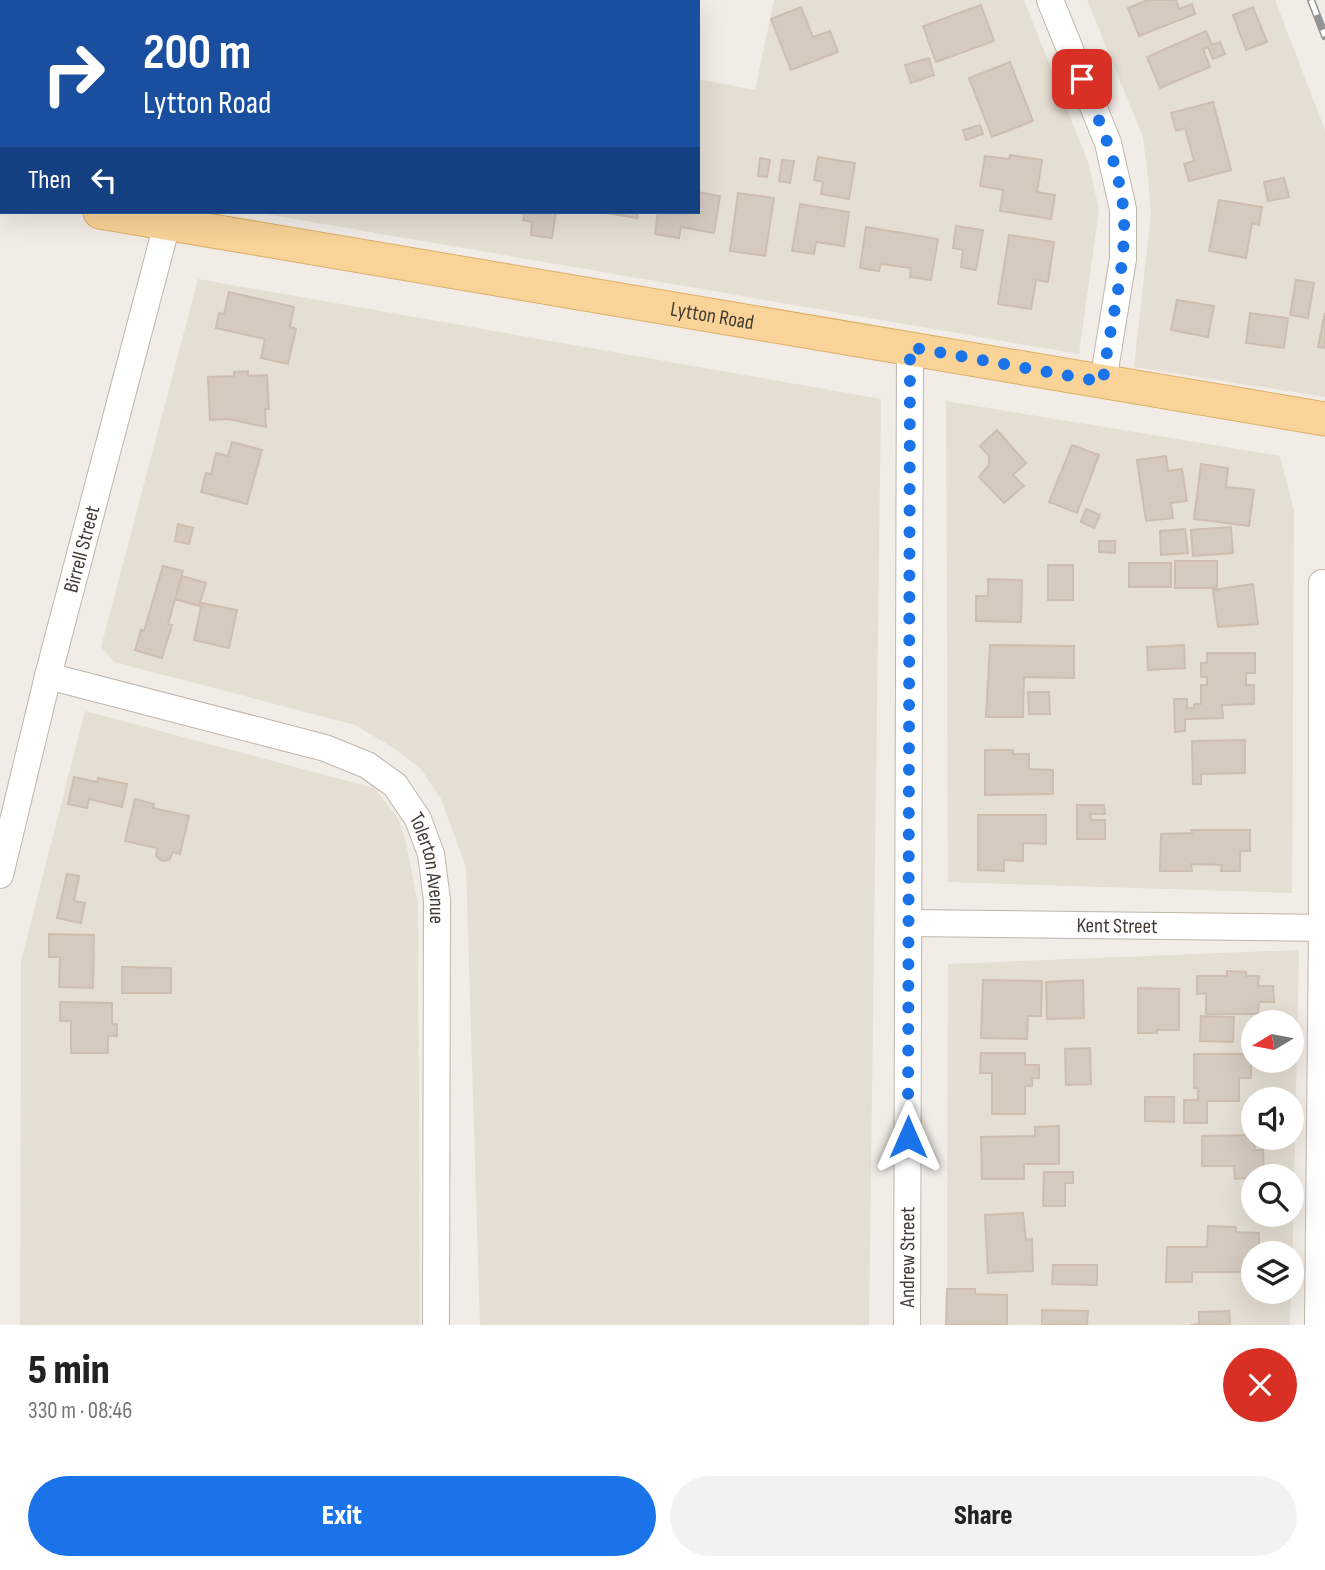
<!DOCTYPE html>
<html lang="en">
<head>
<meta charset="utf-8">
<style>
	body { margin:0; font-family:"Sofia Sans Condensed",sans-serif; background:#f2f2f2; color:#222; height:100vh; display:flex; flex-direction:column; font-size:26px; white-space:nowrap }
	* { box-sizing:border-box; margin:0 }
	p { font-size:23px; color:#767676 }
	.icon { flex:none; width:38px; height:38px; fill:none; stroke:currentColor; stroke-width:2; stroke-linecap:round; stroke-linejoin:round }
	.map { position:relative; height:1325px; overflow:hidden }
	.details { display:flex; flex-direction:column; background:#fff; flex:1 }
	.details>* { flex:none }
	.top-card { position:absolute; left:0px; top:0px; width:700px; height:214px; box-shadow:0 7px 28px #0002; background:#1a4fa0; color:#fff; overflow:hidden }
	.needle { width:46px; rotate:260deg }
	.tools { position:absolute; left:1241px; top:1010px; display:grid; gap:14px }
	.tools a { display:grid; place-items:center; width:63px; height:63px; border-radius:50%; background:#fff; box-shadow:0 7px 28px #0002; font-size:35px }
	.pin { position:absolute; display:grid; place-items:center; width:60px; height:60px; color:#fff; margin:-30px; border-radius:14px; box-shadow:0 4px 10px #0006 }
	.me { position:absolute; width:77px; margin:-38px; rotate:0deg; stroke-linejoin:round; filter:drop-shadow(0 0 5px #0008) }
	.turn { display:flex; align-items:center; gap:24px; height:147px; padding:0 28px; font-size:32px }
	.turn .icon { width:91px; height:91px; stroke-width:2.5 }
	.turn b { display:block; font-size:49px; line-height:60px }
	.then { display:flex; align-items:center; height:66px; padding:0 28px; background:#0003; gap:14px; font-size:26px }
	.round { display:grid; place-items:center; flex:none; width:74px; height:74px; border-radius:37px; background:#f2f2f2 }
	.summary { display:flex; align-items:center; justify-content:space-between; height:119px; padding:0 28px }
	h1 { font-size:42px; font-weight:800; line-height:52px }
	.cta { display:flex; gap:14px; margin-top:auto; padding:14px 28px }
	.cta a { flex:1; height:80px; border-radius:42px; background:#1a73e8; color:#fff; font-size:28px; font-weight:800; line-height:80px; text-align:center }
	.cta a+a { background:#f2f2f2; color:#222 }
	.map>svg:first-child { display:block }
	.residential { fill:#e5ded3; fill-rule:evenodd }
	.building { fill:#d5cabe; stroke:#cdbeaf; stroke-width:2 }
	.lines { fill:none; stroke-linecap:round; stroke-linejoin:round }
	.minor-casing { stroke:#bfb6ab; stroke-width:28 }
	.major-casing { stroke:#ddae68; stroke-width:35 }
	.minor { stroke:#fff; stroke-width:26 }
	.major { stroke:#f9d397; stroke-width:33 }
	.rail-casing { stroke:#949494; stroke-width:8 }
	.rail { stroke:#fff; stroke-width:5; stroke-dasharray:16; stroke-linecap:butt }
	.route { stroke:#1a73e8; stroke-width:12; stroke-dasharray:0 21.6 }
	.labels { text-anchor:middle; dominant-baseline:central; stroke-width:5; stroke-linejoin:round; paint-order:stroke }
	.street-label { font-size:21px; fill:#433c35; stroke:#fff }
</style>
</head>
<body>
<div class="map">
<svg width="1325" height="1325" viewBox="0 0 1325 1325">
	<rect width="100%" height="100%" fill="#f1ece5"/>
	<path class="residential" d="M0 0H102L2 2V157Z
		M774 0H1024L1088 162 1099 209 1079 354 254 212H698V79L755 90Z
		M1087 0H1275L1325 130V397L1134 367 1151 214 1148 177 1143 137Z
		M198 279 881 399 869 1325H480L466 867 441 799 421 769 392 747 355 725 114 662 101 647Z
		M946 401 1280 456 1294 511 1292 893 948 882Z
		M85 711 374 788 398 818 406 843 418 904 420 1325H20L21 961Z
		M1299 950 1292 1278V1253H1253V1292H1291L1290 1325H947L948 964ZM1253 1022H1292V1060H1253ZM1253 1099H1292V1138H1253ZM1253 1176H1292V1214H1253Z"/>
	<path class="building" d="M495 0H543L495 2Z
		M1148 0H1176L1179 9 1192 4 1195 14 1139 36 1128 8Z
		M981 5 994 41 936 62 923 26Z
		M801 7 813 37 830 31 838 52 791 70 771 19Z
		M1253 7 1267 42 1246 50 1233 15Z
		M1206 31 1212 45 1220 42 1225 54 1213 59 1208 47 1203 49 1210 67 1160 88 1147 57Z
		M929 58 934 75 911 83 905 65Z
		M1010 62 1033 121 992 137 969 78Z
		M1213 102 1231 170 1189 181 1184 164 1194 161 1185 128 1176 131 1171 113Z
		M980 125 983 134 966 140 963 130Z
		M1010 155 1042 160 1037 192 1055 195 1051 219 1000 211 1003 190 980 186 985 156 1009 159Z
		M818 157 855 163 849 199 821 194 823 182 814 180Z
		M760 158 770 160 767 177 758 176Z
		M782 160 794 161 790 183 779 181Z
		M1284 178 1289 197 1268 201 1264 182Z
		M698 192 720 196 714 233 681 227 679 238 655 234 658 212H698Z
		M738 193 774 198 765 256 730 251Z
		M1219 200 1262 207 1259 225 1252 223 1246 258 1209 251Z
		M800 204 849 212 844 246 816 242 814 254 792 251Z
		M525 212H556L552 238 531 235 532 222 523 220Z
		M601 212H638L637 218Z
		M956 226 983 230 976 270 961 267 963 250 953 248Z
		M866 227 938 239 931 280 910 277 911 268 881 264 879 271 860 268Z
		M1009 235 1054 242 1048 282 1036 280 1031 309 998 304Z
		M1296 280 1314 283 1308 318 1290 315Z
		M229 292 294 307 290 327 296 329 288 364 261 358 265 339 216 328 219 313 224 314Z
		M1177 300 1214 306 1208 337 1171 330Z
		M1250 313 1288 318 1284 348 1246 343Z
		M1325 313V348L1318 347Z
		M248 371V376L267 375 269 409H265L266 427 228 419 210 420 208 377 234 376V372Z
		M997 430 1026 463 1013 475 1024 486 1004 503 979 477 989 465V456L980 446Z
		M232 442 262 450 247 504 201 492 206 473 211 474 216 453 228 456Z
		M1072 445 1099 455 1077 513 1049 502Z
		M1166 456 1168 471 1182 469 1187 501 1171 503 1173 518 1146 521 1137 460Z
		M1201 464 1228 468 1226 487 1254 490 1249 526 1194 519Z
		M1086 509 1100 515 1094 528 1081 522Z
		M178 524 193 528 189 544 175 541Z
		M1231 527 1233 553 1193 556 1191 530Z
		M1185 529 1188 553 1161 555 1160 531Z
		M1099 541H1115V553L1099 552Z
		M1175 561H1217V588H1175Z
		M1129 563H1171V587H1129Z
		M1048 565H1073V600H1048Z
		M163 566 183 571 168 624 172 625 162 658 135 650 141 630 144 631Z
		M182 576 206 583 199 606 175 599Z
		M988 579 1022 580 1021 622 976 621V596H988Z
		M1253 584 1258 624 1218 627 1213 590Z
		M202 603 237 610 229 648 194 640Z
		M990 645 1074 646V678L1024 677 1023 717H986Z
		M1184 645 1185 668 1148 670 1147 647Z
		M1207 653H1255V673H1246V685H1254V704L1222 705 1223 718 1185 719V731L1175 732 1174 699H1187V708H1194V704H1201V685H1207V677H1201V663H1207Z
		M1028 692H1049L1050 714H1029Z
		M1245 740V773L1201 774V784H1193L1192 741Z
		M985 750H1013V754H1029V769L1053 770V794L985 795Z
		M74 777 97 782 98 778 127 784 122 807 89 799 87 808 68 804Z
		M135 799 154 804 153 808 189 816 180 854 173 852 169 860 162 861 156 856 157 848 125 841Z
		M1077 805H1104L1105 814H1090L1091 820H1105V839H1077Z
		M978 815H1046V844L1023 843V861L1004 860V871L978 870Z
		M1191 830H1250V851H1240V871H1221L1222 865 1191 864 1192 871H1160L1161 834 1192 833Z
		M67 874 79 876 74 901 85 903 81 923 57 918Z
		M49 934 94 935 93 988 59 987 60 957H49Z
		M122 967 171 968V993H122Z
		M1227 971 1246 972V976H1259L1258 986H1273L1274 1002H1259L1258 1014H1206V993L1197 994V976H1227Z
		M983 980 1042 981 1041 1016H1028L1027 1039 981 1038Z
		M1083 980 1084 1018 1047 1019 1046 982Z
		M1138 988 1179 989V1030H1157V1033H1138Z
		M60 1002 112 1003V1024H117V1036H108V1053H71V1021H60Z
		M1201 1016 1234 1017 1233 1042 1200 1041Z
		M1090 1048 1091 1084 1066 1085 1065 1049Z
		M981 1053H1025V1065H1039V1078H1032V1086H1025V1114H992V1073H980Z
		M1194 1054H1251V1078H1239V1101H1207V1123H1184V1100H1198V1088H1194Z
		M1145 1097H1174V1122L1145 1121Z
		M1059 1126V1164H1024V1179H982L981 1137 1035 1136V1127Z
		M1253 1135 1255 1150H1263L1264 1176 1235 1179 1234 1166H1202V1136Z
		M1044 1172H1073V1183H1065V1206H1043Z
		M1023 1213 1026 1240 1032 1239 1033 1271 988 1273 985 1215Z
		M1208 1226 1236 1227V1232L1259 1233V1253H1253L1250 1272H1192V1282H1166L1167 1247H1207Z
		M1053 1265H1097V1285L1052 1284Z
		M947 1289H975V1294L1007 1295V1325H946Z
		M1042 1310 1088 1311 1087 1325H1042Z
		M1229 1311 1230 1325H1191L1199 1324V1312Z"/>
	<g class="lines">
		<g class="minor-casing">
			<g id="minor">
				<path d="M1050 0 1108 143 1123 209V259L1103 382"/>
				<path id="s1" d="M48 676 325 748 367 765 395 785 418 819 431 854 437 900 436 1325"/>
				<path id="s2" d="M0 875 48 676 167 224"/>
				<path id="s3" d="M909 923 1325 928"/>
				<path id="s4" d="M907 1325 910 347"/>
				<path d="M1318 1325 1322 928V583"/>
			</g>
		</g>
		<g class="major-casing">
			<g id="major">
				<path d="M0 195H2"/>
				<path id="s5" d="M100 212 1325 419"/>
			</g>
		</g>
		<use href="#minor" class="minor"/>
		<use href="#major" class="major"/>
		<g class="rail-casing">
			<path id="rail" d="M1311 0 1325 36"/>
		</g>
		<use href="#rail" class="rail"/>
	</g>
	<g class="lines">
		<path class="route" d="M908 1137 910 347 1103 382C1108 332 1123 283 1124 233 1126 179 1102 128 1082 79"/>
	</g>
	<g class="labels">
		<g class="street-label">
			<text stroke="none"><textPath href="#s5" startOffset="621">Lytton Road</textPath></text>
			<text stroke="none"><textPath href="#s2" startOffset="336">Birrell Street</textPath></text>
			<text stroke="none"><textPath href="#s1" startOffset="458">Tolerton Avenue</textPath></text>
			<text stroke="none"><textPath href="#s3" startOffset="208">Kent Street</textPath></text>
			<text stroke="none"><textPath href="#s4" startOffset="68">Andrew Street</textPath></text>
		</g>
	</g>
</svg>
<div class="tools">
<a><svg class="needle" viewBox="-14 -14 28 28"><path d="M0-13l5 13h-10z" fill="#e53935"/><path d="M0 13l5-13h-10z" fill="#767676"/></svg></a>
<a><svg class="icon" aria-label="sound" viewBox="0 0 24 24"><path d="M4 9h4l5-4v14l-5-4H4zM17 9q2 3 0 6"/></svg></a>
<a><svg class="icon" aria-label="search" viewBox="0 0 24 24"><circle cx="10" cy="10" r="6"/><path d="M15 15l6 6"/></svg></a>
<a><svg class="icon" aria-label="layers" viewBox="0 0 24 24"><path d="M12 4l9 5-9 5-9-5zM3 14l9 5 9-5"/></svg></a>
</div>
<div class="pin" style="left:1082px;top:79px;background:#d93025"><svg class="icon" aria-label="arrive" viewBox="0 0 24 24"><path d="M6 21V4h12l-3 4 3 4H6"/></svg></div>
<svg class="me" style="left:908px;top:1137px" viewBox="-20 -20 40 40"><path d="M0-17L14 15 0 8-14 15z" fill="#1a73e8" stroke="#fff" stroke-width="4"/></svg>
<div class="top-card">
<div class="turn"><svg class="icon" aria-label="right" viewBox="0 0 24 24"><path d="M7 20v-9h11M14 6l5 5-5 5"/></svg><div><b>200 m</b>Lytton Road</div></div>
<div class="then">Then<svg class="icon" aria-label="left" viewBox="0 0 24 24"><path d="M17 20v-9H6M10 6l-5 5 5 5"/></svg></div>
</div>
</div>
<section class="details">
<div class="summary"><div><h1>5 min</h1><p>330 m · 08:46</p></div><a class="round" style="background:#d93025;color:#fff"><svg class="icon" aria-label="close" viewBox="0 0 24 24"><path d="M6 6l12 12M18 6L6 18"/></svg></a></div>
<div class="cta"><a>Exit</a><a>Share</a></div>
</section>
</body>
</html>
